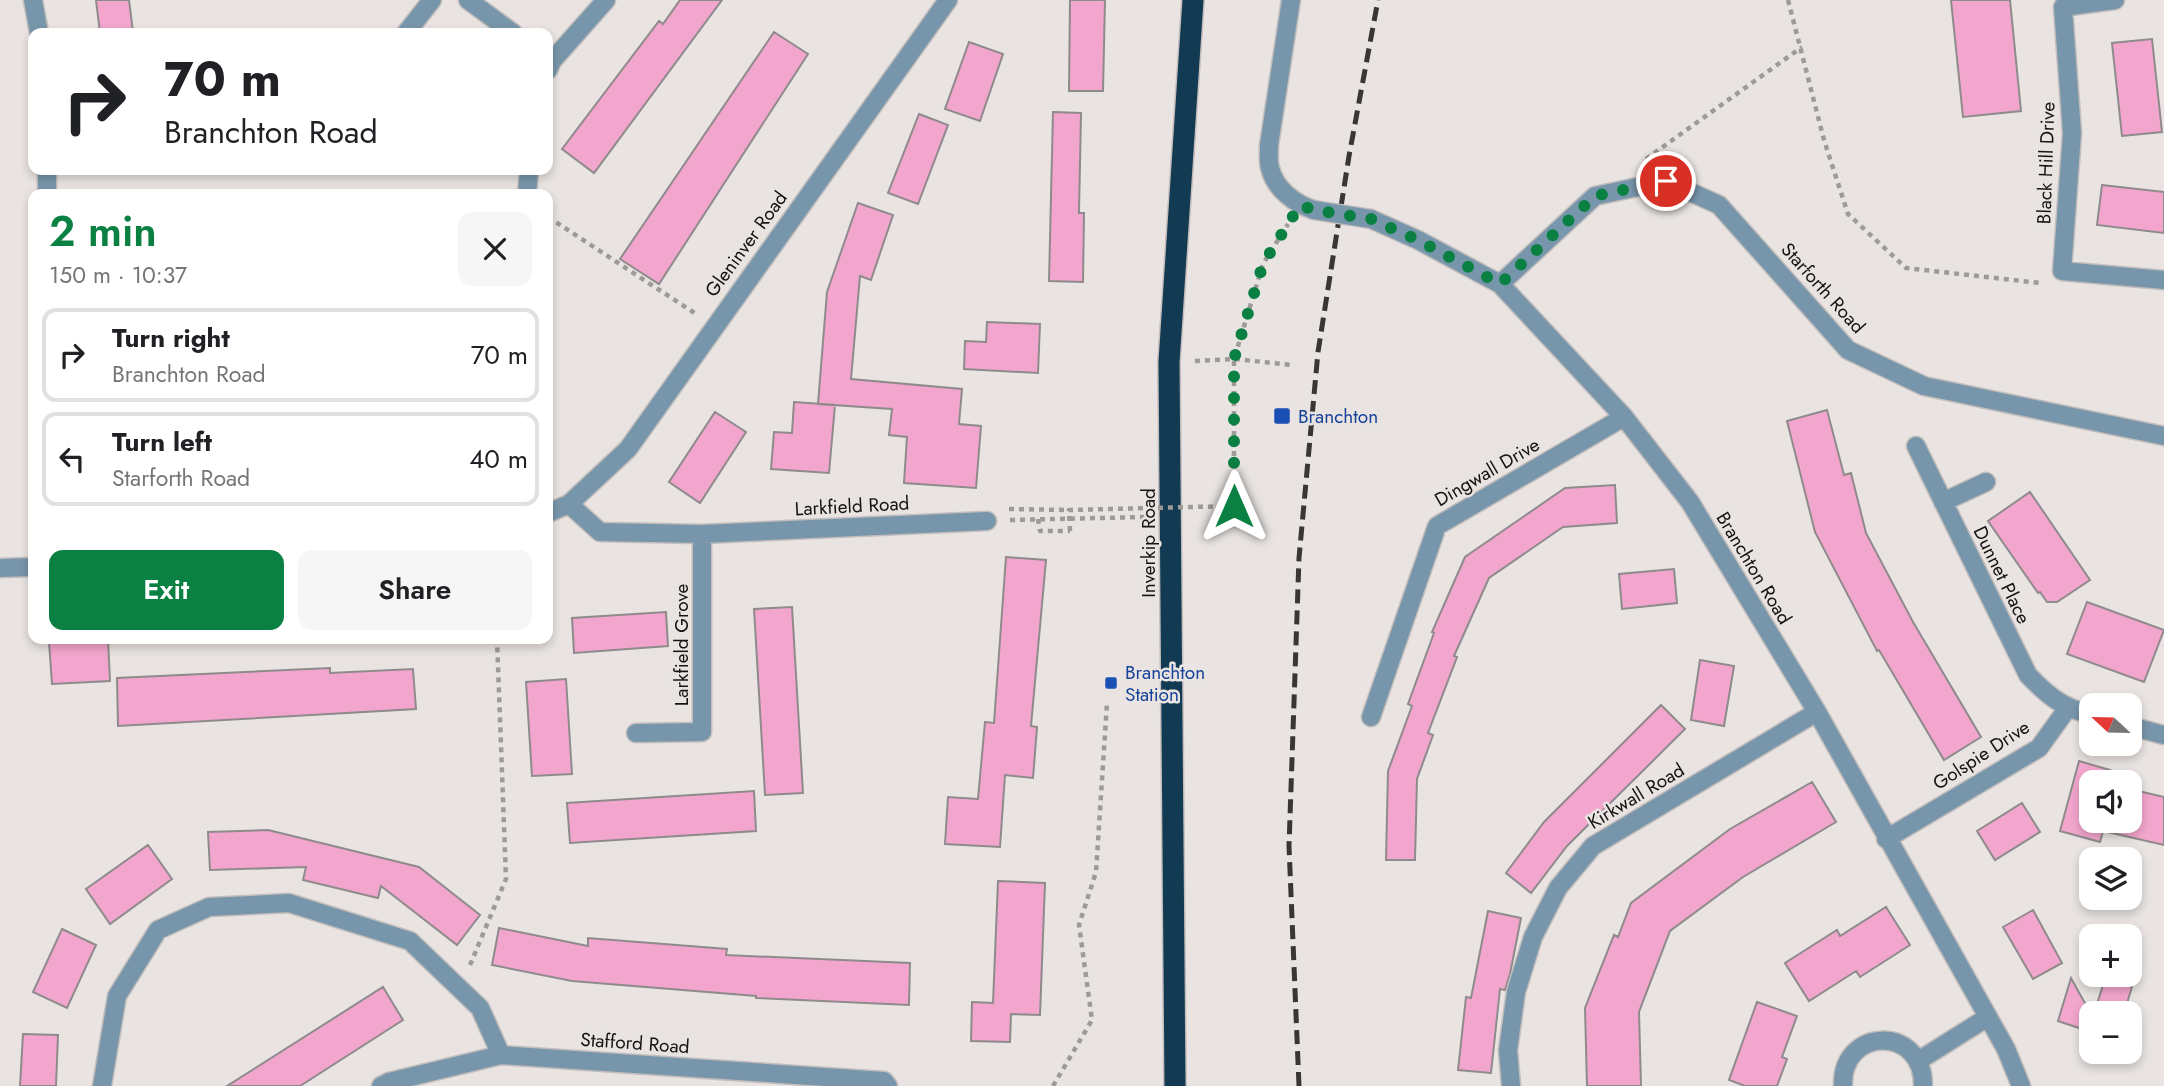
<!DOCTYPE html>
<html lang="en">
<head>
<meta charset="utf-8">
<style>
	body { margin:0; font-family:Jost,sans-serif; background:#f6f6f6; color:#202124; height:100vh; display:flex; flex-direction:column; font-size:26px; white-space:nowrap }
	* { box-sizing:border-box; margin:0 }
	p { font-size:23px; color:#757577 }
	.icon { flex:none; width:38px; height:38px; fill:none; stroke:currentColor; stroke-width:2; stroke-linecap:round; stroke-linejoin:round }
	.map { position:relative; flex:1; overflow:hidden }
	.sheet { position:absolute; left:28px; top:189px; width:525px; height:455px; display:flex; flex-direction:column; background:#fff; border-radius:14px; box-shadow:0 4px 10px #0003 }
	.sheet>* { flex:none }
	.guide { position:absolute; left:28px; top:28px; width:525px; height:147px; border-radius:14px; box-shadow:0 4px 10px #0003; background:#fff; color:#202124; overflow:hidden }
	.needle { width:46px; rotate:292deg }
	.controls { position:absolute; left:2079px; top:693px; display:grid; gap:14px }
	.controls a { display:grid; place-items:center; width:63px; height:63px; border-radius:14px; background:#fff; box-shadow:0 4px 10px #0003; font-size:35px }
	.pin { position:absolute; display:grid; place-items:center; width:60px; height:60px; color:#fff; margin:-30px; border:4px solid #fff; border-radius:50%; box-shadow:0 2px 7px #0007 }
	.me { position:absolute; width:77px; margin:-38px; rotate:0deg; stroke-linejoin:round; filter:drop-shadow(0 0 5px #0008) }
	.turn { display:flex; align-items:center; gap:24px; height:147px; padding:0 21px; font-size:32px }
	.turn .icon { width:91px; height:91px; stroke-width:2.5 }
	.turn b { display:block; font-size:49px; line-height:60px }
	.round { display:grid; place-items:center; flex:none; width:74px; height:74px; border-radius:14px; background:#f6f6f6 }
	.headline { display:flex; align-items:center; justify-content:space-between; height:119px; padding:0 21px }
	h1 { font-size:42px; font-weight:600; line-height:52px; color:#0b8043 }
	.button { display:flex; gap:14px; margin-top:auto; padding:14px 21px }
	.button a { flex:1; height:80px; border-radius:14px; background:#0b8043; color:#fff; font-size:28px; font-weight:600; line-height:80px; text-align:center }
	.button a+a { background:#f6f6f6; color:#202124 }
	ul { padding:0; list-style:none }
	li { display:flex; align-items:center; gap:21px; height:94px; margin:0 14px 10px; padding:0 7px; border:4px solid #e0e0e0; border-radius:14px }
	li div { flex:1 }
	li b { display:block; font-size:26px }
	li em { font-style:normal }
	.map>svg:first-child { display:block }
	.building { fill:#f3a6cd; stroke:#8f8a8c; stroke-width:2 }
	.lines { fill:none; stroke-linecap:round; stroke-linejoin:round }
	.minor-casing { stroke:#c3bebc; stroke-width:21 }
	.highway-casing { stroke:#c3bebc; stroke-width:24 }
	.path { stroke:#9e9a97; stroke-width:4.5; stroke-dasharray:5 5; stroke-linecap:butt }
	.minor { stroke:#7896ab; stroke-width:18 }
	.highway { stroke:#123a52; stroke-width:21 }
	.rail { stroke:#393736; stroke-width:5; stroke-dasharray:14 7; stroke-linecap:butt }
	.minor-bridge-casing { stroke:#c3bebc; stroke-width:21; stroke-linecap:butt }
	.path-bridge { stroke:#9e9a97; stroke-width:4.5; stroke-dasharray:5 5; stroke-linecap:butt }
	.minor-bridge { stroke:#7896ab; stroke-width:18 }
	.route { stroke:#0b8043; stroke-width:12; stroke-dasharray:0 21.6 }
	.transit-dot { fill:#1a4fb4; stroke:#e9e4e1; stroke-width:2.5 }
	.labels { text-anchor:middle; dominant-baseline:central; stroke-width:5; stroke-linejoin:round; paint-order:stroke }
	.street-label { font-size:19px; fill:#151312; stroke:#e9e4e1 }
	.transit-label { font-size:19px; fill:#164399; stroke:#e9e4e1; text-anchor:start }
</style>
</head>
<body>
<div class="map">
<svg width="2164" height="1086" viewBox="0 0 2164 1086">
	<rect width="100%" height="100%" fill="#e9e4e1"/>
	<path class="building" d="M96 0H129L133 32 100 33Z
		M680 0H722L594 173 562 149 659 21 663 24Z
		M1070 0H1105L1103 91H1069Z
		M1951 0H2010L2021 111 1963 117Z
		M774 32 808 54 659 284 620 259Z
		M2152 39 2162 132 2122 136 2112 43Z
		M969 42 1003 54 980 121 945 109Z
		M1053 112 1081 113 1079 213H1084L1083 282 1049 281Z
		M919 114 948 125 918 204 888 193Z
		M2102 185 2164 192V233L2097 225Z
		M858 203 893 215 871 280 860 276 851 379 962 389 959 424 981 426 976 488 904 483 907 437 889 435 892 409 818 404 827 292Z
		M987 322 1040 324 1038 373 964 369 965 341 986 342Z
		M794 402 835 405 829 473 771 469 774 432 792 433Z
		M1827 410 1844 475 1851 473 1866 533 1913 622 1981 737 1944 760 1879 650 1877 651 1815 532 1787 421Z
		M715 412 746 432 700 503 669 482Z
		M1615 485 1617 523 1563 527 1489 578 1454 656 1457 657 1428 733 1433 735 1417 779 1415 860H1386L1388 771 1412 706 1408 704 1434 633 1432 632 1465 557 1565 488Z
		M2030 492 2090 580 2057 602H2047L2040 592 2038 593 1988 521Z
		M1006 557 1046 560 1031 726 1037 727 1033 778 1005 775 1000 847 945 844 948 797 978 799 985 722 994 723Z
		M1674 569 1677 603 1622 609 1619 574Z
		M2087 602 2164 630 2144 682 2067 654Z
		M792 607 803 793 765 795 754 609Z
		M666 612 668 646 574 653 572 618Z
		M108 639 110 681 52 684 49 642Z
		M1700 660 1734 666 1724 726 1691 720Z
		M330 668V673L413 669 416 709 118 726 117 678Z
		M566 679 572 774 532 776 526 682Z
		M1661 705 1685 729 1567 846 1531 893 1506 873 1544 822Z
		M2079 761 2110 770 2107 782H2091V821H2130V789L2164 797V845L2103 831 2100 842 2060 831Z
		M1812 782 1836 822 1743 877 1670 931 1639 1012 1641 1086H1587L1585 1008 1614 935 1618 937 1631 903 1730 829Z
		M754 791 756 831 570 843 567 803Z
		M2022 803 2040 832 1995 860 1977 831Z
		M268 830 419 867 480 915 457 945 381 886 378 898 303 880 306 867 210 870 208 832Z
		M148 845 172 879 110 924 86 889Z
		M998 881 1045 883 1040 1015 1011 1014 1010 1042 971 1041 972 1002 993 1003Z
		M1886 907 1910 945 1860 977 1856 971 1809 1001 1785 963 1837 930 1840 936Z
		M2033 910 2062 963 2033 979 2003 927Z
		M1488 911 1521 918 1510 974 1505 990 1500 989 1491 1073 1458 1070 1466 997 1471 998Z
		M499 928 588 946V938L727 949 726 955 910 963 909 1005 756 998V996L572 981 492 965Z
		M62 929 96 945 67 1008 33 992Z
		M2071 978 2091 1014V1032L2058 1021Z
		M2105 979 2132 987 2124 1013H2094Z
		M383 987 403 1020 300 1086H227Z
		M1757 1002 1797 1016 1782 1057 1787 1059 1777 1086H1745L1729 1080Z
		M23 1034 58 1035 56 1086H20Z"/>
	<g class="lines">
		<g class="minor-casing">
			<path id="minor" d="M33 0 39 33
				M468 0 513 33
				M1291 0 1269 145C1269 152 1268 162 1270 168 1275 189 1295 204 1314 210
				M2115 0 2063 7 2072 133 2062 271 2164 280
				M406 33 432 0
				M548 70 552 61 606 0
				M47 170V194
				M527 194 529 170
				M1371 219 1418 240 1500 284 1624 417 1690 502 1817 712 2006 1049 2021 1086
				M1500 284 1595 196 1666 181 1719 205 1848 350 1924 386 2164 436
				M1916 446 2028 675C2049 697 2062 707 2091 715
				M1943 502 1986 482
				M569 504 600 532 702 534 987 521
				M548 513 569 504 628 449 948 0
				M0 568 33 567
				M1371 717 1437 526 1624 417
				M2130 726 2164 735
				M636 733 702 732V534
				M1886 839 2039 748 2067 709
				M1918 1061 1988 1017
				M102 1086 117 996 158 930 209 907 289 903 410 941 480 1008 501 1055
				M381 1086 389 1082 501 1055 884 1081 888 1086
				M1511 1086 1508 1050 1516 992 1533 937 1558 888 1593 846 1817 712
				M1843 1086C1841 1026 1924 1025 1923 1086"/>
		</g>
		<g class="highway-casing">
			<path id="highway" d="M1175 1086 1169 362 1193 0"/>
		</g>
		<path class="path" d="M1788 0 1824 140 1848 214 1906 268 2040 283
			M1646 159 1802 47
			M548 217 696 314
			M1195 361 1234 359 1293 365
			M1234 506V359L1263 264 1288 224
			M1009 509 1069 510
			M1038 519 1040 531H1070
			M1010 520 1145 517
			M470 965 506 879 497 639
			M1053 1086 1092 1020 1079 925 1096 872 1107 703"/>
		<use href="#minor" class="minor"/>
		<use href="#highway" class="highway"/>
		<path class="rail" d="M1299 1086 1289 846 1299 558 1318 352 1349 156 1378 0"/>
		<g class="minor-bridge-casing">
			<path id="minor-bridge" d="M1314 210 1371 219"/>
		</g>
		<path class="path-bridge" d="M1070 531 1069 510 1234 506"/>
		<use href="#minor-bridge" class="minor-bridge"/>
	</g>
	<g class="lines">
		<path class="route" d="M1234 506V359L1263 264 1300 205 1314 210 1371 219 1418 240 1500 284 1595 196 1666 181"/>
	</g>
	<g class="transit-dot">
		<rect x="1273" y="407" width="18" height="18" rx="3.5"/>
		<rect x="1104" y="676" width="14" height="14" rx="3.5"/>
	</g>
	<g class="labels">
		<g class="street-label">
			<text transform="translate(2046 163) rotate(-88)">Black Hill Drive</text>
			<text transform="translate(746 244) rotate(-54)">Gleninver Road</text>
			<text transform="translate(1823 288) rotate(48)">Starforth Road</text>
			<text transform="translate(1487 472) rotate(-30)">Dingwall Drive</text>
			<text transform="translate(852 506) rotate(-3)">Larkfield Road</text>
			<text transform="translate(1148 543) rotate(-90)">Inverkip Road</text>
			<text transform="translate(1754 568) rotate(59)">Branchton Road</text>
			<text transform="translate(2002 575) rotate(64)">Dunnet Place</text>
			<text transform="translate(681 645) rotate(-90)">Larkfield Grove</text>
			<text transform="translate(1981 755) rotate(-33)">Golspie Drive</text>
			<text transform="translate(1636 796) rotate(-31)">Kirkwall Road</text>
			<text transform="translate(635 1043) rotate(4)">Stafford Road</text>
		</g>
		<g class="transit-label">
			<text x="1298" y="416">Branchton</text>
			<text x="1125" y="672">Branchton<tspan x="1125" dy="22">Station</tspan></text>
		</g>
	</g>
</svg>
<div class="controls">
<a><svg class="needle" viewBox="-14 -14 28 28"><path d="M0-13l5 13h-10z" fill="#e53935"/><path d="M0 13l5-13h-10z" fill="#757577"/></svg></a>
<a><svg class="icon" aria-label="sound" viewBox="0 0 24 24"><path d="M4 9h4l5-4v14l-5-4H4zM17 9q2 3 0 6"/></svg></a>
<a><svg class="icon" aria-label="layers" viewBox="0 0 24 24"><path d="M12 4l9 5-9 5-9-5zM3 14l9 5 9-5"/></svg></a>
<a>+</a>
<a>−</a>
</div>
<div class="pin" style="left:1666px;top:181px;background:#d93025"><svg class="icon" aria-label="arrive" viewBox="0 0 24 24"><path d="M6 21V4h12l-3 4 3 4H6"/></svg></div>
<svg class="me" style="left:1234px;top:506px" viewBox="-20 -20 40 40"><path d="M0-17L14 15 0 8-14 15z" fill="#0b8043" stroke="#fff" stroke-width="4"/></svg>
<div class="guide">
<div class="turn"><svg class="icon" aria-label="right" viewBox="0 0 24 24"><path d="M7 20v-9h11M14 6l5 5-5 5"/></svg><div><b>70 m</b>Branchton Road</div></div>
</div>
<section class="sheet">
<div class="headline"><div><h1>2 min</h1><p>150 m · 10:37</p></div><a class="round"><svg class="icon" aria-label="close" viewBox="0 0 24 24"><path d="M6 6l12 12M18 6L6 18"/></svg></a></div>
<ul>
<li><svg class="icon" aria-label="right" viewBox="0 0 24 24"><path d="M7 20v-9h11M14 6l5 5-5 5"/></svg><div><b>Turn right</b><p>Branchton Road</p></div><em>70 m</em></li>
<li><svg class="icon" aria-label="left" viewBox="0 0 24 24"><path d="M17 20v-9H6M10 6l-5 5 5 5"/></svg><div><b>Turn left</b><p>Starforth Road</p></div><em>40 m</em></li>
</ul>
<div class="button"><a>Exit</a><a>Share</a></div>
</section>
</div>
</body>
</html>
